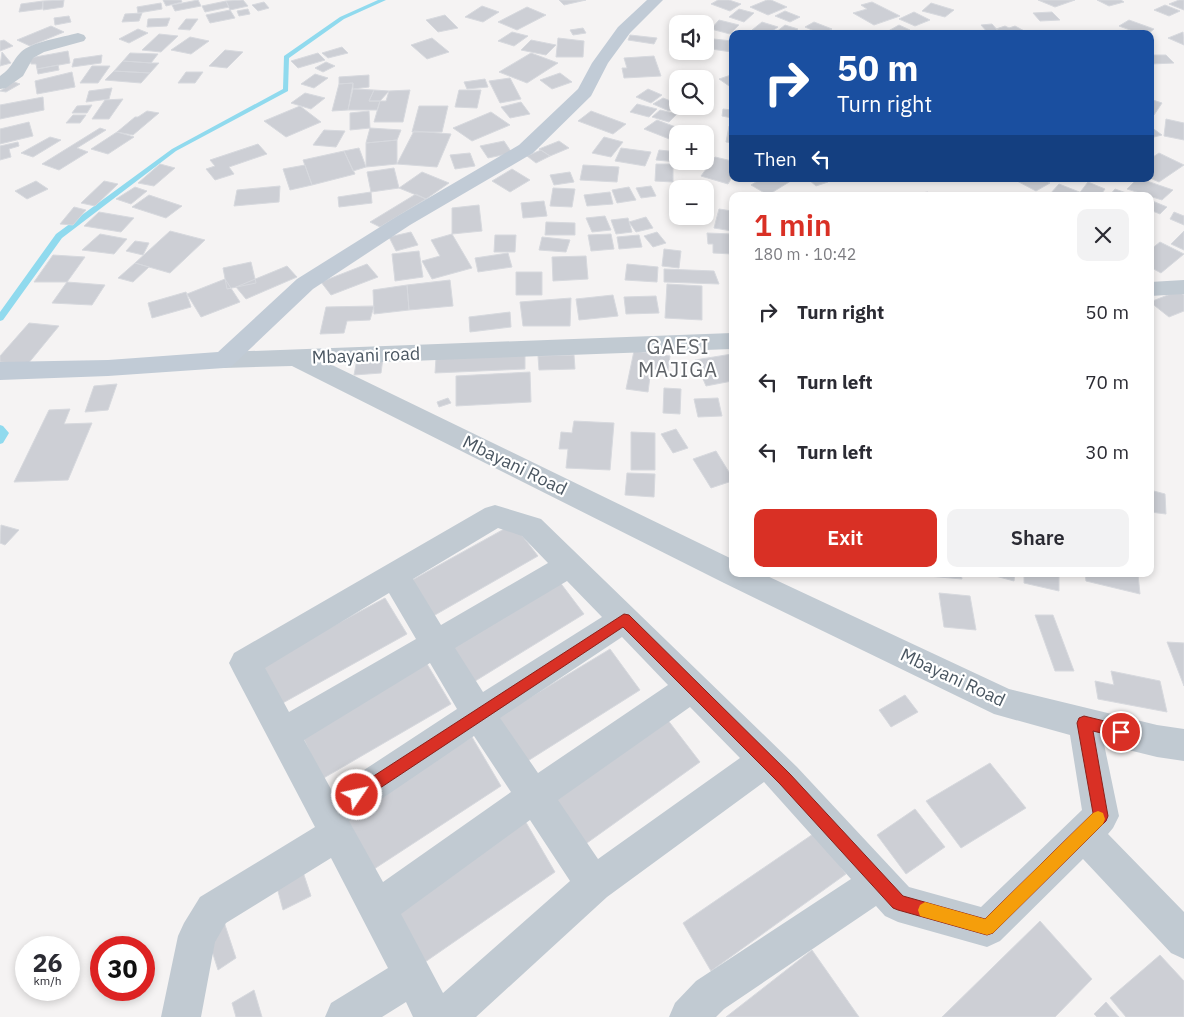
<!DOCTYPE html>
<html lang="en">
<head>
<meta charset="utf-8">
<style>
	body { margin:0; font-family:"IBM Plex Sans",sans-serif; background:#f2f2f3; color:#2b2b33; height:100vh; display:flex; flex-direction:column; font-size:19px; white-space:nowrap }
	* { box-sizing:border-box; margin:0 }
	p { font-size:16px; color:#7c7c81 }
	.icon { flex:none; width:28px; height:28px; fill:none; stroke:currentColor; stroke-width:2; stroke-linecap:round; stroke-linejoin:round }
	.map { position:relative; flex:1; overflow:hidden }
	.sheet { position:absolute; left:729px; top:192px; width:425px; height:385px; display:flex; flex-direction:column; background:#fff; border-radius:10px; box-shadow:0 2px 8px #0003 }
	.sheet>* { flex:none }
	.top-card { position:absolute; left:729px; top:30px; width:425px; height:152px; border-radius:10px; box-shadow:0 2px 8px #0003; background:#1a4fa0; color:#fff; overflow:hidden }
	.tools { position:absolute; left:669px; top:15px; display:grid; gap:10px }
	.tools a { display:grid; place-items:center; width:45px; height:45px; border-radius:10px; background:#fff; box-shadow:0 2px 8px #0003; font-size:25px }
	.speed { position:absolute; left:15px; top:936px; display:flex; gap:10px; font-size:25px; font-weight:700; text-align:center }
	.speed>* { display:grid; place-content:center; width:65px; height:65px; border-radius:50%; background:#fff; box-shadow:0 2px 8px #0003; line-height:1 }
	.speed small { font-size:12px; font-weight:400 }
	.speed .limit { border:8px solid #d22; background:#fff; color:#111 }
	.pin { position:absolute; display:grid; place-items:center; width:42px; height:42px; color:#fff; margin:-21px; border:2px solid #fff; border-radius:50%; box-shadow:0 1px 5px #0007 }
	.me { position:absolute; width:55px; margin:-28px; rotate:56deg; stroke-linejoin:round; filter:drop-shadow(0 0 4px #0008) }
	.turn { display:flex; align-items:center; gap:18px; height:105px; padding:0 25px; font-size:22px }
	.turn .icon { width:65px; height:65px; stroke-width:2.5 }
	.turn b { display:block; font-size:35px; line-height:42px }
	.then { display:flex; align-items:center; height:48px; padding:0 25px; background:#0003; gap:10px; font-size:19px }
	.round { display:grid; place-items:center; flex:none; width:52px; height:52px; border-radius:10px; background:#f2f2f3 }
	.overview { display:flex; align-items:center; justify-content:space-between; height:85px; padding:0 25px }
	h1 { font-size:30px; font-weight:600; line-height:38px; color:#d93025 }
	.action { display:flex; gap:10px; margin-top:auto; padding:10px 25px }
	.action a { flex:1; height:58px; border-radius:10px; background:#d93025; color:#fff; font-size:20px; font-weight:600; line-height:58px; text-align:center }
	.action a+a { background:#f2f2f3; color:#2b2b33 }
	ul { padding:0; list-style:none }
	li { display:flex; align-items:center; gap:15px; height:70px; padding:0 25px }
	li div { flex:1 }
	li b { display:block; font-size:19px }
	li em { font-style:normal }
	.map>svg:first-child { display:block }
	.lines { fill:none; stroke-linecap:round; stroke-linejoin:round }
	.stream { fill:#90daee; fill-rule:evenodd }
	.building { fill:#cdcfd5; stroke:#d7d9de }
	.street { fill:#c1cad2; fill-rule:evenodd }
	.secondary { fill:#c1cbd6; fill-rule:evenodd }
	.route { fill:#d93025; stroke:#8d1f18 }
	.slow { fill:#f59e0b }
	.labels { text-anchor:middle; dominant-baseline:central; stroke-width:4.5; stroke-linejoin:round; paint-order:stroke }
	.street-label { font-size:18px; fill:#4a5661; stroke:#fff }
	.quarter-label { font-size:20px; letter-spacing:1px; fill:#5f6368; stroke:#fff }
</style>
</head>
<body>
<div class="map">
<svg width="1184" height="1017" viewBox="0 0 1184 1017">
	<rect width="100%" height="100%" fill="#f5f3f3"/>
	<g class="lines">
		<path class="stream" d="M378 0H386L344 19 289 58 288 91 176 151 62 238 3 320 0 321V312L56 234 172 149 283 89 284 56 340 17Z
			M0 425 3 426 9 433 3 443 0 444Z"/>
	</g>
	<path class="building" d="M64 0 63 7 43 10V1Z
		M163 0H181L182 2 166 6Z
		M198 0 201 6 175 11 172 5Z
		M243 0 248 6 230 10 226 1Z
		M559 0H586L564 5Z
		M718 0H729L741 4 730 11 711 4Z
		M767 0H771L787 7 768 15 750 7Z
		M1038 0H1075L1055 7Z
		M1097 0H1121L1124 2 1109 6Z
		M1179 0H1184V10L1169 4Z
		M43 1 42 9 19 12 21 4Z
		M226 1 229 7 205 12 202 6Z
		M264 2 269 8 258 11 252 5Z
		M872 2 900 16 874 25 853 13 867 9 861 5Z
		M161 3 162 9 138 13 137 7Z
		M931 3 954 10 945 17 922 11Z
		M1165 5 1180 11 1169 16 1154 10Z
		M482 6 499 12 483 22 465 17Z
		M527 7 546 15 517 30 498 22Z
		M248 9 250 14 239 16 237 11Z
		M739 9 754 13 744 22 729 17Z
		M230 10 235 18 210 23 206 15Z
		M785 11 800 17 790 22 775 16Z
		M914 12 930 20 915 26 899 19Z
		M1052 12 1060 20 1040 21 1033 13Z
		M142 13 139 21 122 22 125 14Z
		M445 15 458 28 438 32 426 20Z
		M69 16 71 22 55 25 54 18Z
		M170 18 167 26 147 27 148 19Z
		M186 19H198L190 30 178 29Z
		M719 20 739 25 730 34 711 29Z
		M1129 20 1154 29 1148 34H1141L1119 26Z
		M762 22 778 27 768 34 752 30Z
		M814 22 832 29 821 34 805 27Z
		M992 24 999 32 988 33 981 25Z
		M785 25 798 29 792 34 775 33Z
		M899 25 910 30 902 34H883Z
		M51 26 64 32 30 46 17 40Z
		M1005 26 1009 28 1015 26 1028 33 1005 34 996 29Z
		M583 28 586 33 573 35 570 30Z
		M138 29 148 33 129 43 119 39Z
		M512 32 528 36 514 46 498 41Z
		M1183 32 1184 45 1168 38Z
		M159 34 178 36 161 52 142 50Z
		M630 35 657 38 654 44 628 40Z
		M190 37 209 41 191 54 171 50Z
		M432 38 449 52 427 59 411 45Z
		M558 38 584 41 583 57H556Z
		M714 39 732 41V52L711 49Z
		M4 40 13 46 0 51V41Z
		M531 40 556 45 546 55 521 50Z
		M342 47 348 53 328 58 322 53Z
		M225 50 243 52 227 68 209 66Z
		M68 51 70 63 37 69 36 64H31L30 58Z
		M2 52 11 63 0 66Z
		M130 53 158 54 151 63 123 61Z
		M318 53 325 60 298 68 291 61Z
		M531 53 558 63 527 83 499 72Z
		M102 55 101 63 72 67 74 59Z
		M1150 55H1166L1174 63 1151 64Z
		M654 56 661 76 624 78 622 68H627L624 58Z
		M123 61 151 63H159L150 73 114 71Z
		M326 62 335 66 323 72 315 68Z
		M58 65 59 70 38 74 37 69Z
		M92 66H110L98 83H80Z
		M114 71 150 73 141 83 105 80Z
		M72 72 75 87 37 94 35 81Z
		M186 72H203L195 83H178Z
		M560 73 572 82 552 89 540 80Z
		M315 74 328 78 314 88 301 84Z
		M369 75V87L353 89V83L339 84V77Z
		M731 75 732 76V88L719 79Z
		M510 78 521 99 500 103 489 81Z
		M485 79 488 87 467 89 464 82Z
		M14 82 20 84 6 92 0 91Z
		M353 83 348 110 332 111 339 84Z
		M112 88 109 99 86 102 89 91Z
		M353 89 374 90 369 101H380L377 110H348Z
		M648 89 662 95 651 103 636 97Z
		M374 90 389 91 380 101H369Z
		M410 90 403 122H374L380 101H386L389 91Z
		M459 90H481L477 108 455 107Z
		M305 93 325 98 311 109 291 103Z
		M43 97 44 110 0 119V105Z
		M663 98 678 104V105L669 111 653 104Z
		M123 99 109 119H92L105 100Z
		M1150 99 1162 103 1154 115 1150 114Z
		M521 102 530 114 510 118 501 107Z
		M637 104 657 109 649 117 630 112Z
		M92 105 87 113H72L77 106Z
		M300 106 321 122 286 137 264 121Z
		M419 106H448L442 132H412Z
		M723 109 732 110V118L722 116Z
		M660 110 677 114 669 122 652 117Z
		M147 111 159 113 133 135 117 132 135 117H138Z
		M369 111 370 128 350 130V113Z
		M591 111 626 124 613 134 578 121Z
		M491 112 510 125 472 141 453 128Z
		M73 115H86L80 123H66Z
		M1166 119 1184 123V140L1164 136Z
		M657 120 689 132 678 134 677 142 644 129Z
		M29 122 33 136 0 144V129Z
		M729 126H732V143L726 142Z
		M1150 127H1151L1162 135 1150 138Z
		M100 128 106 130 77 148 88 152 59 170 42 164Z
		M370 128 401 130 397 140 366 143Z
		M324 130 345 131 336 147 313 145Z
		M414 131 451 134 437 167 397 164Z
		M117 132 134 137 108 154 91 149Z
		M50 137 61 140 33 157 21 153Z
		M604 137 623 142 611 157 592 153Z
		M397 140V164L366 167V143Z
		M504 141 512 153 488 158 480 146Z
		M559 141 569 148 550 156 539 149Z
		M18 142 19 146 9 149 11 157 0 160V146Z
		M258 144 267 154 229 167 234 174 215 180 206 169 215 166 210 160Z
		M359 148 366 167 353 171 344 151Z
		M621 148 651 152 645 166 615 161Z
		M541 150 550 156 536 163 527 156Z
		M659 150 678 152 677 162 656 160Z
		M344 151 355 174 312 185 303 160Z
		M470 153 475 166 455 169 450 155Z
		M1159 153 1184 165 1159 182 1150 178V159Z
		M715 157 732 161V177L728 184 701 176Z
		M160 164 175 168 154 186 138 183Z
		M656 164H673V182L655 181Z
		M305 165 312 185 290 190 283 169Z
		M583 165 619 167 617 182 580 180Z
		M394 168 399 188 371 192 367 172Z
		M512 169 530 180 510 192 492 181Z
		M422 172 449 183 426 199 399 188Z
		M570 172 574 182 554 185 550 175Z
		M761 179H794L768 195 751 185Z
		M808 179H825L828 182 816 186Z
		M1021 179H1042L1050 183 1036 191 1017 181Z
		M1137 179H1141L1173 190 1162 200 1127 189Z
		M36 181 48 189 27 199 15 191Z
		M104 181 118 184 95 206 81 203Z
		M1088 182 1105 189 1100 196 1078 195Z
		M1059 184 1087 195 1055 196 1050 194Z
		M280 186 279 202 234 206 237 190Z
		M651 186 656 196 641 198 636 188Z
		M135 187 147 191 131 204 116 199Z
		M629 187 636 200 617 203 612 190Z
		M553 188 575 189 572 207 550 206Z
		M1115 189 1132 195 1109 196Z
		M371 192 372 203 339 207 338 197Z
		M610 192 613 204 587 206 584 195Z
		M928 192 932 196H901Z
		M416 194 426 199 380 227 370 222Z
		M149 195 182 206 166 218 132 207Z
		M1150 200 1167 207 1160 214 1150 210Z
		M544 201 547 216 523 218 521 203Z
		M479 205 482 231 452 234V208Z
		M74 207 86 210 73 225 60 224Z
		M719 209 732 211V231L714 228Z
		M99 212 134 218 121 232 84 226Z
		M1174 212 1184 216V225L1170 219Z
		M605 216 611 230 592 232 586 218Z
		M683 216H700L703 221 689 224Z
		M646 217 653 228 636 232 629 222Z
		M628 218 632 232 616 234 611 220Z
		M546 222 575 223V235H545Z
		M170 231 205 240 170 273 135 263Z
		M1184 231V250L1171 244Z
		M411 232 418 245 396 251 389 237Z
		M657 232 666 243 653 247 644 236Z
		M707 233 732 234V254L713 253V244H708Z
		M100 234 127 239 114 254 82 250Z
		M452 234 472 268 432 279 422 261 440 256 431 240Z
		M611 234 614 249 591 251 588 235Z
		M495 235H516L515 252H494Z
		M639 235 642 247 619 249 617 237Z
		M542 237 570 240 566 252 539 250Z
		M135 241 149 243 143 255 126 251Z
		M1160 242 1184 254 1161 273 1150 267V250Z
		M664 249 681 251 679 268 662 266Z
		M419 251 423 277 395 281 392 254Z
		M508 253 512 267 478 272 475 258Z
		M53 255 85 257 67 282H34Z
		M586 256 588 279 553 281 552 257Z
		M251 262 256 283 227 289 223 268Z
		M135 263 149 267 133 282 118 278Z
		M367 264 378 277 331 295 321 282Z
		M627 264 658 267 657 282 625 280Z
		M287 266 297 277 246 299 236 287Z
		M664 269 714 271 719 284 664 282Z
		M516 272H542V295H516Z
		M225 279 240 302 201 317 187 294Z
		M450 280 453 306 409 310 407 285Z
		M67 282 105 285 92 305 52 303Z
		M667 284 702 286V320L665 318Z
		M407 285 409 310 374 314 373 290Z
		M1178 291 1184 295V311L1169 317 1150 302Z
		M186 292 191 307 152 318 148 303Z
		M613 295 618 316 579 320 576 299Z
		M656 296 659 313 626 314 624 297Z
		M571 298 570 326H523L520 302Z
		M374 306 370 320 347 321 344 333 320 334 326 307Z
		M510 312 511 327 470 332 469 317Z
		M29 323 59 326 27 365 0 362V356Z
		M634 351 670 356 668 371 651 369 648 392 626 389Z
		M525 354V369L435 373 436 358Z
		M732 354V381L706 386 695 360Z
		M574 355 575 369 539 370 538 356Z
		M383 358 381 373 354 375 357 359Z
		M530 372 531 402 456 406V376Z
		M117 384 108 410 85 412 94 386Z
		M664 388 681 389 680 414 663 413Z
		M448 398 451 403 439 407 437 402Z
		M718 398 722 416 698 417 694 399Z
		M70 409 64 424 92 423 68 480 14 482 49 410Z
		M574 421 614 423 610 470 566 468 568 449H559L561 432 572 433Z
		M676 429 688 448 673 453 661 434Z
		M631 432 655 433V470H631Z
		M716 451 732 477V481L711 488 693 459Z
		M627 473 655 474 654 497 625 495Z
		M1150 490 1165 494 1166 514 1150 512Z
		M513 524 538 556 428 619 405 584Z
		M1 525 19 530 5 545 0 543Z
		M917 574H961L962 579 917 575Z
		M988 574H1015L1014 581Z
		M1024 574H1059V591L1024 583Z
		M1085 574H1138L1140 594 1086 581Z
		M559 581 584 614 472 683 448 647Z
		M939 593 970 596 976 630 944 627Z
		M385 598 407 634 281 704 262 664Z
		M1035 615H1053L1074 671H1055Z
		M1167 642 1184 643V686Z
		M610 649 640 690 523 764 496 718Z
		M427 664 451 704 322 779 302 735Z
		M1111 671 1160 681 1167 712 1098 699 1095 681 1114 685Z
		M905 695 918 712 891 727 879 710Z
		M667 719 700 762 580 848 549 799Z
		M472 737 501 786 368 873 342 818Z
		M990 763 1026 808 961 848 926 801Z
		M915 809 945 847 906 874 877 835Z
		M524 819 555 872 415 969 388 908Z
		M816 832 846 874 711 971 683 923Z
		M301 866 311 896 283 910 275 880Z
		M223 919 236 958 218 970 205 929Z
		M1040 921 1092 979 1055 1017H942Z
		M812 950 859 1017H726Z
		M1160 955 1184 981V1017H1126L1110 998Z
		M254 990 262 1017H236L232 1003Z
		M1106 1002 1119 1017H1097L1094 1014Z"/>
	<g class="lines">
		<path class="street" d="M78 33 84 35 86 38 84 41 44 52 33 58 23 76 6 88 0 89V76C13 67 12 61 21 52 31 42 63 37 78 33Z
			M1184 280V294L1150 296V282Z
			M732 333V349L330 364 732 559V574H763L1009 689 1157 725 1184 729V761L1157 757 1104 744 1119 816 1113 828 1108 834 1184 912V959L1171 953 1083 859 1000 941 987 947 898 922 885 916 876 906 724 1009 716 1017H669L675 1003 696 981 851 879 764 782 607 897 476 1017H413L406 1002 382 1017H325L331 1003 388 968 331 858 226 923 215 942 201 1017H161L178 936 184 923 200 897 315 827 234 673 229 663 234 653 485 508 495 505 541 519 797 767 909 887 981 907 1082 810 1070 735 994 714 724 583 292 366 224 368 216 366 212 360 216 354 224 352ZM498 528 522 536 548 563 441 625 413 579ZM567 581 602 617 483 692 455 648ZM389 593 416 639 289 712 265 668ZM622 637 668 685 538 773 500 718ZM430 663 457 709 332 791 304 740ZM690 707 740 758 598 859 558 800ZM474 736 511 792 383 882 349 821ZM530 820 570 881 443 993 401 914Z"/>
		<path class="secondary" d="M647 0H663L630 33 608 63 591 96 533 153 410 225 313 289 232 366 224 368 108 376 0 380V362L108 360 218 352 297 279 396 217 519 145 578 89 592 63 618 27Z"/>
	</g>
	<path class="route" d="M624 614 629 615 790 774 903 896 985 919 1093 813 1077 723 1079 718 1084 716 1121 725 1126 727 1128 732 1126 736 1121 738 1093 731 1108 816 1106 821 993 933 987 935 898 910 893 908 780 784 623 627 362 800 357 802 352 800 350 795 352 790Z"/>
	<path class="slow" d="M1098 811 1103 813 1105 819 1103 824 993 933 987 935 920 916 918 910 920 905 925 902 985 919 1093 813Z"/>
	<g class="labels">
		<g class="street-label">
			<text transform="translate(366 355) rotate(-2)">Mbayani road</text>
			<text transform="translate(515 465) rotate(26)">Mbayani Road</text>
			<text transform="translate(953 677) rotate(25)">Mbayani Road</text>
		</g>
		<g class="quarter-label">
			<text x="678" y="346">GAESI<tspan x="678" dy="23">MAJIGA</tspan></text>
		</g>
	</g>
</svg>
<div class="tools">
<a><svg class="icon" aria-label="sound" viewBox="0 0 24 24"><path d="M4 9h4l5-4v14l-5-4H4zM17 9q2 3 0 6"/></svg></a>
<a><svg class="icon" aria-label="search" viewBox="0 0 24 24"><circle cx="10" cy="10" r="6"/><path d="M15 15l6 6"/></svg></a>
<a>+</a>
<a>−</a>
</div>
<div class="speed"><div>26<small>km/h</small></div><div class="limit">30</div></div>
<div class="pin" style="left:1121px;top:732px;background:#d93025"><svg class="icon" aria-label="arrive" viewBox="0 0 24 24"><path d="M6 21V4h12l-3 4 3 4H6"/></svg></div>
<svg class="me" style="left:357px;top:795px" viewBox="-20 -20 40 40"><circle r="17" fill="#d93025" stroke="#fff" stroke-width="3"/><path d="M0-11L8 9 0 5-8 9z" fill="#fff"/></svg>
<div class="top-card">
<div class="turn"><svg class="icon" aria-label="right" viewBox="0 0 24 24"><path d="M7 20v-9h11M14 6l5 5-5 5"/></svg><div><b>50 m</b>Turn right</div></div>
<div class="then">Then<svg class="icon" aria-label="left" viewBox="0 0 24 24"><path d="M17 20v-9H6M10 6l-5 5 5 5"/></svg></div>
</div>
<section class="sheet">
<div class="overview"><div><h1>1 min</h1><p>180 m · 10:42</p></div><a class="round"><svg class="icon" aria-label="close" viewBox="0 0 24 24"><path d="M6 6l12 12M18 6L6 18"/></svg></a></div>
<ul>
<li><svg class="icon" aria-label="right" viewBox="0 0 24 24"><path d="M7 20v-9h11M14 6l5 5-5 5"/></svg><div><b>Turn right</b></div><em>50 m</em></li>
<li><svg class="icon" aria-label="left" viewBox="0 0 24 24"><path d="M17 20v-9H6M10 6l-5 5 5 5"/></svg><div><b>Turn left</b></div><em>70 m</em></li>
<li><svg class="icon" aria-label="left" viewBox="0 0 24 24"><path d="M17 20v-9H6M10 6l-5 5 5 5"/></svg><div><b>Turn left</b></div><em>30 m</em></li>
</ul>
<div class="action"><a>Exit</a><a>Share</a></div>
</section>
</div>
</body>
</html>
